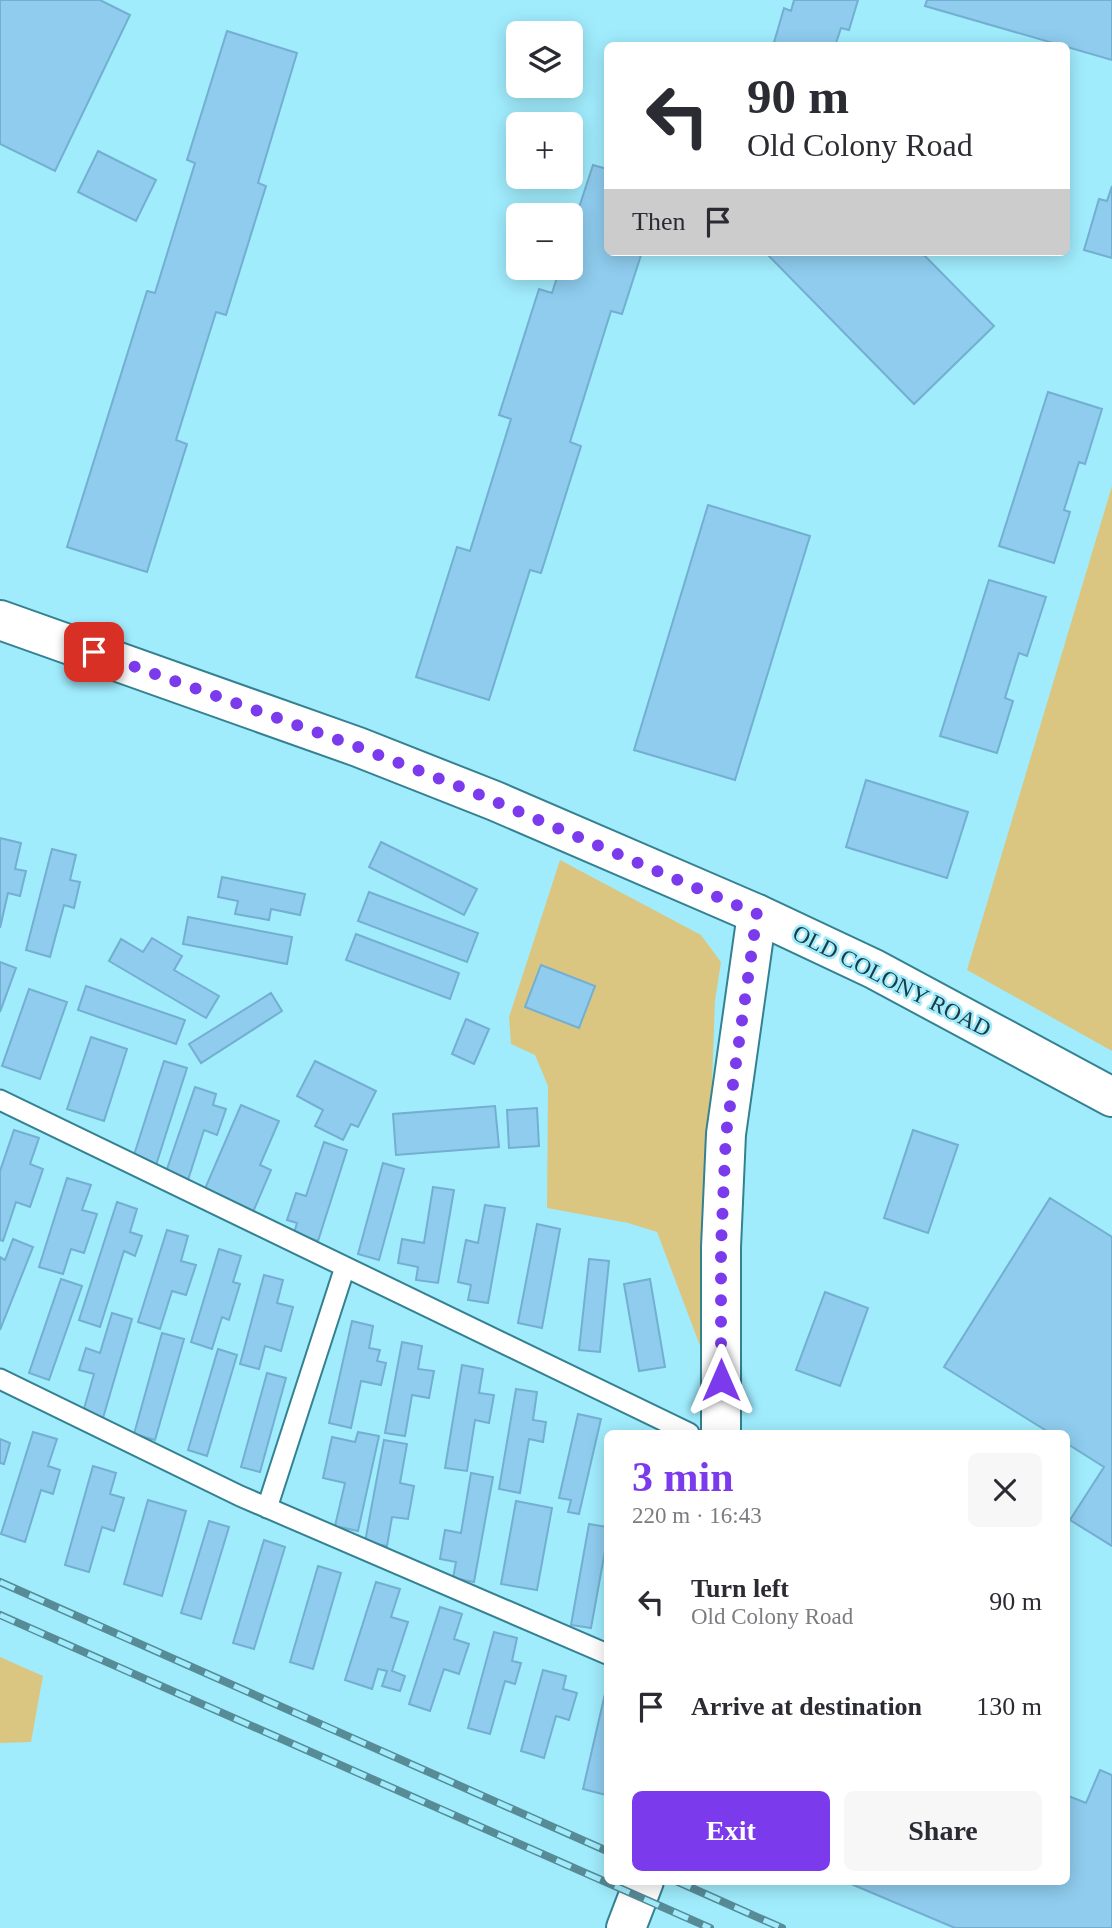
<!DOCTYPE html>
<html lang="en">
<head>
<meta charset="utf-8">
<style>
	body { margin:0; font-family:Georgia,serif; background:#f7f7f7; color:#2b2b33; height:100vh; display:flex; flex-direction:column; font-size:26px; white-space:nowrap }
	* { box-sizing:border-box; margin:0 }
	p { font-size:23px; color:#7c7c81 }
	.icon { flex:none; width:38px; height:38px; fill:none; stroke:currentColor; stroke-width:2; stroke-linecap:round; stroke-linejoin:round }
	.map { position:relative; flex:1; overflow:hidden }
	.drawer { position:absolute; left:604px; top:1430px; width:466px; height:455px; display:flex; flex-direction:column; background:#fff; border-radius:10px; box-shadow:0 4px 18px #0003 }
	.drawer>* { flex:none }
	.banner { position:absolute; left:604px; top:42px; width:466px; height:214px; border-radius:10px; box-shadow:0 4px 18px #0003; background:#fff; color:#2b2b33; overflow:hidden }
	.tools { position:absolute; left:506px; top:21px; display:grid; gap:14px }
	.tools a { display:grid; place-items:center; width:77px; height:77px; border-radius:10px; background:#fff; box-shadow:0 4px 18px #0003; font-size:35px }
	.pin { position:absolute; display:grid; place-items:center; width:60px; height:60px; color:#fff; margin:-30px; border-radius:14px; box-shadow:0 4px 10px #0006 }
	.me { position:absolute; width:77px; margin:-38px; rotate:0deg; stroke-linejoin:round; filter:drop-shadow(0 0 5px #0008) }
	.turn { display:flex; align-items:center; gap:24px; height:147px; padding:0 28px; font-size:32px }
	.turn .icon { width:91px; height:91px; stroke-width:2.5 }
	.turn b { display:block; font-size:49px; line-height:60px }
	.then { display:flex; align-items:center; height:66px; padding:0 28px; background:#0003; gap:14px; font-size:26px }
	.round { display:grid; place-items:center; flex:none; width:74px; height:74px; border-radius:10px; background:#f7f7f7 }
	.headline { display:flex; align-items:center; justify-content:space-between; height:119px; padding:0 28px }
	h1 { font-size:42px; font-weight:600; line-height:52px; color:#7c3aed }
	.action { display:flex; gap:14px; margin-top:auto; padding:14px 28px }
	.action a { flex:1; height:80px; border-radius:10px; background:#7c3aed; color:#fff; font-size:28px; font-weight:600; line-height:80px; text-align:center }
	.action a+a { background:#f7f7f7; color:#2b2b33 }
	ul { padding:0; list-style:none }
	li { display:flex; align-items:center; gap:21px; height:105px; padding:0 28px }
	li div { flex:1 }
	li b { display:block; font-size:26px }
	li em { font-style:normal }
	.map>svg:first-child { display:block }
	.green { fill:#dbc681 }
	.building { fill:#8fccee; stroke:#73afd0; stroke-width:2 }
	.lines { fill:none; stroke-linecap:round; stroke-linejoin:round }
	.lane-casing { stroke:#348191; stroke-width:23 }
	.street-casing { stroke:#348191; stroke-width:42 }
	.secondary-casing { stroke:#348191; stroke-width:42 }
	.lane { stroke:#fff; stroke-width:19 }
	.street { stroke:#fff; stroke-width:38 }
	.secondary { stroke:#fff; stroke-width:38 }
	.rail-casing { stroke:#578b96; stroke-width:8 }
	.rail { stroke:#a0ecfd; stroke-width:5; stroke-dasharray:16; stroke-linecap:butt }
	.route { stroke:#7c3aed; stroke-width:12; stroke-dasharray:0 21.6 }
	.labels { text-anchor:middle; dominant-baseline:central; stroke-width:5; stroke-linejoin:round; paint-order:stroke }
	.street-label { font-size:23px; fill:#1c3b42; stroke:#a0ecfd }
</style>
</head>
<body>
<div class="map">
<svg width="1112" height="1928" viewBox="0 0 1112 1928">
	<rect width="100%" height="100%" fill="#a0ecfd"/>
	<path class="green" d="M1112 486V1051L967 970Z
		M560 860 701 935 721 962 715 1001 702 1351 657 1232 628 1223 547 1208 548 1086 535 1055 511 1044 509 1017Z
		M0 1657 43 1676 31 1742 0 1743Z"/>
	<path class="building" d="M0 0H100L130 15 55 171 0 144Z
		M794 0H858L849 30 841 28 835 46H773L784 8 791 11Z
		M927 0H1112V60L925 6Z
		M227 31 297 53 258 183 266 186 226 315 216 312 176 440 187 444 147 572 67 547 147 291 155 293 195 163 187 160Z
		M98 151 156 180 136 221 78 192Z
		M593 165 607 169V252H642L622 314 611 311 570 442 581 446 541 573 530 570 489 700 416 677 457 547 470 551 511 419 499 415 539 289 552 293 560 268H570V235Z
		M1112 186V258L1084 250 1099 199 1107 201Z
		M765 252H921L994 326 914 404Z
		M1048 392 1102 409 1085 464 1079 462 1064 510 1070 512 1054 563 999 546Z
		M708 505 810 536 735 780 634 750Z
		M989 580 1046 597 1027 656 1019 653 1005 698 1013 701 997 753 940 736Z
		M866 780 968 812 947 878 846 847Z
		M0 838 21 843 15 869 26 871 20 896 8 893 0 928Z
		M381 842 477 889 464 915 369 867Z
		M52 849 76 855 70 880 80 882 74 908 64 905 50 957 26 950Z
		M222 877 305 894 300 915 271 909 269 920 235 914 238 901 218 897Z
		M369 892 478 933 467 962 358 921Z
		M188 917 292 937 287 964 183 944Z
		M356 934 459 973 450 999 346 960Z
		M152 938 182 956 174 970 219 996 206 1018 109 961 121 939 143 952Z
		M0 962 16 968 0 1012Z
		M541 965 595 986 579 1028 525 1007Z
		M86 986 185 1020 176 1044 78 1010Z
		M29 989 67 1002 40 1079 2 1066Z
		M271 993 282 1011 201 1063 189 1044Z
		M466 1019 489 1029 474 1064 452 1054Z
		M91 1037 127 1049 104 1121 67 1109Z
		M164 1061 187 1068 156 1165 133 1158Z
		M315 1061 376 1091 358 1127 351 1124 343 1140 315 1126 323 1110 297 1096Z
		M195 1087 216 1094 213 1105 226 1109 217 1135 204 1130 188 1180 166 1172Z
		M241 1105 279 1121 260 1165 271 1170 253 1212 204 1191Z
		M495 1106 499 1147 396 1155 393 1114Z
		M537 1108 539 1146 509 1148 507 1110Z
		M14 1130 39 1138 30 1164 43 1169 30 1207 16 1202 3 1241 0 1240V1171Z
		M913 1130 958 1145 928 1233 884 1218Z
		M324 1142 347 1150 318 1241 294 1233 297 1223 287 1220 296 1193 306 1196Z
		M383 1163 404 1169 379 1260 358 1254Z
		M67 1178 91 1185 82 1210 97 1214 84 1253 71 1249 63 1274 39 1267Z
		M433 1187 454 1190 438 1283 416 1280 418 1267 398 1263 402 1239 424 1243Z
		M1050 1198 1112 1237V1546L1070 1520 1104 1467 1066 1443V1433H1050L944 1367Z
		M117 1202 137 1209 130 1232 142 1236 135 1256 124 1251 100 1327 79 1320Z
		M485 1205 505 1208 488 1303 468 1300 471 1285 458 1282 466 1240 478 1243Z
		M537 1224 560 1229 542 1328 518 1323Z
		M167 1230 188 1236 181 1261 196 1265 186 1295 172 1291 160 1329 138 1322Z
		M13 1239 33 1247 0 1330V1257L5 1260Z
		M219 1249 241 1256 233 1282 240 1284 229 1320 222 1317 212 1349 191 1342Z
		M589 1259 609 1261 600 1352 579 1350Z
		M264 1275 283 1280 277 1303 293 1307 281 1351 265 1346 259 1369 240 1364Z
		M61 1279 82 1286 49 1380 29 1373Z
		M650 1279 665 1367 639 1371 624 1284Z
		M825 1292 868 1308 840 1386 796 1370Z
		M112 1313 132 1319 103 1418 83 1412 94 1374 79 1370 86 1348 100 1353Z
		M352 1321 373 1326 369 1348 380 1350 377 1361 386 1363 381 1385 361 1381 351 1428 329 1423Z
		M162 1333 184 1339 155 1440 134 1434Z
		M402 1342 422 1346 418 1369 434 1371 429 1398 412 1395 405 1436 385 1433Z
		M218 1349 237 1355 207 1456 188 1450Z
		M462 1365 483 1369 479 1393 494 1395 489 1423 475 1420 467 1471 445 1468Z
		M267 1373 286 1378 260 1472 241 1467Z
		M516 1389 537 1392 533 1420 546 1422 543 1442 529 1439 520 1493 499 1489Z
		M578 1414 601 1419 579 1514 568 1512 571 1500 559 1498Z
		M33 1432 57 1439 48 1466 60 1470 53 1494 41 1490 25 1542 1 1534Z
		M358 1432 379 1436 358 1531 335 1526 345 1483 323 1478 332 1437 355 1442Z
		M0 1439 10 1443 4 1464 0 1463Z
		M384 1440 407 1444 400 1483 414 1486 408 1519 392 1517 387 1546 365 1542Z
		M93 1466 116 1473 110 1494 124 1498 114 1531 102 1527 89 1572 65 1565Z
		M471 1473 493 1477 474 1582 453 1578 456 1562 440 1559 445 1530 461 1533Z
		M148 1500 186 1511 162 1596 124 1584Z
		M516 1501 552 1508 537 1590 501 1584Z
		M209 1521 229 1527 201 1619 181 1613Z
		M589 1524 607 1527V1540L591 1628 571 1625Z
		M264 1540 285 1547 254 1649 233 1643Z
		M318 1566 341 1573 313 1669 290 1662Z
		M376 1582 400 1589 391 1617 408 1622 392 1671 405 1676 400 1691 382 1686 387 1671 378 1669 372 1689 345 1680Z
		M440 1607 462 1614 454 1639 469 1644 459 1674 444 1669 430 1711 409 1704Z
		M494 1632 517 1638 512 1661 521 1663 515 1684 505 1681 490 1734 468 1728Z
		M543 1670 566 1676 563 1689 577 1693 569 1720 556 1716 544 1758 521 1751Z
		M607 1685V1787L606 1795 583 1789Z
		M1100 1770 1112 1775V1928H955L844 1881H1066V1795L1086 1803Z"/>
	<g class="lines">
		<g class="lane-casing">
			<path id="lane" d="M0 1100 689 1433
				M0 1379 240 1496 607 1654
				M267 1508 345 1267"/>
		</g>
		<g class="street-casing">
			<path id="street" d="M721 1433V1247L726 1134 757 914
				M626 1928 644 1881"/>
		</g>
		<g class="secondary-casing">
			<path id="secondary" d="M0 620 358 747 495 801 757 914 874 969 1112 1097"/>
		</g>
		<use href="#lane" class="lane"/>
		<use href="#street" class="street"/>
		<use href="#secondary" class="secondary"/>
		<g class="rail-casing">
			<path id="rail" d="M0 1582 607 1851
				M0 1615 710 1928
				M676 1881 782 1928"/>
		</g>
		<use href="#rail" class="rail"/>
	</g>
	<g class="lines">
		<path class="route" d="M94 652 358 747 471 791 757 914 726 1134 721 1247V1380"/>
	</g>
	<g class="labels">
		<g class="street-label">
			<text transform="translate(892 981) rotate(27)">OLD COLONY ROAD</text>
		</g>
	</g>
</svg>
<div class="tools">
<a><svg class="icon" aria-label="layers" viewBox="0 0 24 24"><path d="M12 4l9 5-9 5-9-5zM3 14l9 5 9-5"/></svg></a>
<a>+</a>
<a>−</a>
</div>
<div class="pin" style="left:94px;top:652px;background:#d93025"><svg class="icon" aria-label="arrive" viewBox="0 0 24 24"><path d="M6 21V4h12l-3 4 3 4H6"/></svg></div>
<svg class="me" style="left:721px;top:1380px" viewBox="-20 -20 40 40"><path d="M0-17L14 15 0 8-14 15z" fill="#7c3aed" stroke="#fff" stroke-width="4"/></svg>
<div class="banner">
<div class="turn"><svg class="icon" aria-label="left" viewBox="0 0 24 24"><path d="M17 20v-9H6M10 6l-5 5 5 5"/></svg><div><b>90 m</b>Old Colony Road</div></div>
<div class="then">Then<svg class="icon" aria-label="arrive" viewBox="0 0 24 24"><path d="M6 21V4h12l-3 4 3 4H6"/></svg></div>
</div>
<section class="drawer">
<div class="headline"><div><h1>3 min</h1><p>220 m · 16:43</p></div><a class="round"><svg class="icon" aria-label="close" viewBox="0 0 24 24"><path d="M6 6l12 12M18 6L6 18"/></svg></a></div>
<ul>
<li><svg class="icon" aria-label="left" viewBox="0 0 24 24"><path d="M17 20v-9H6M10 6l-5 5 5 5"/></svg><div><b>Turn left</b><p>Old Colony Road</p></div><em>90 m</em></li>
<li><svg class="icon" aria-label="arrive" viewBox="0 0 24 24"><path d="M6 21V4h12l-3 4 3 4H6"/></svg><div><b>Arrive at destination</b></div><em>130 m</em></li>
</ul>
<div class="action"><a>Exit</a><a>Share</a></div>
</section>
</div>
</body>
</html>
